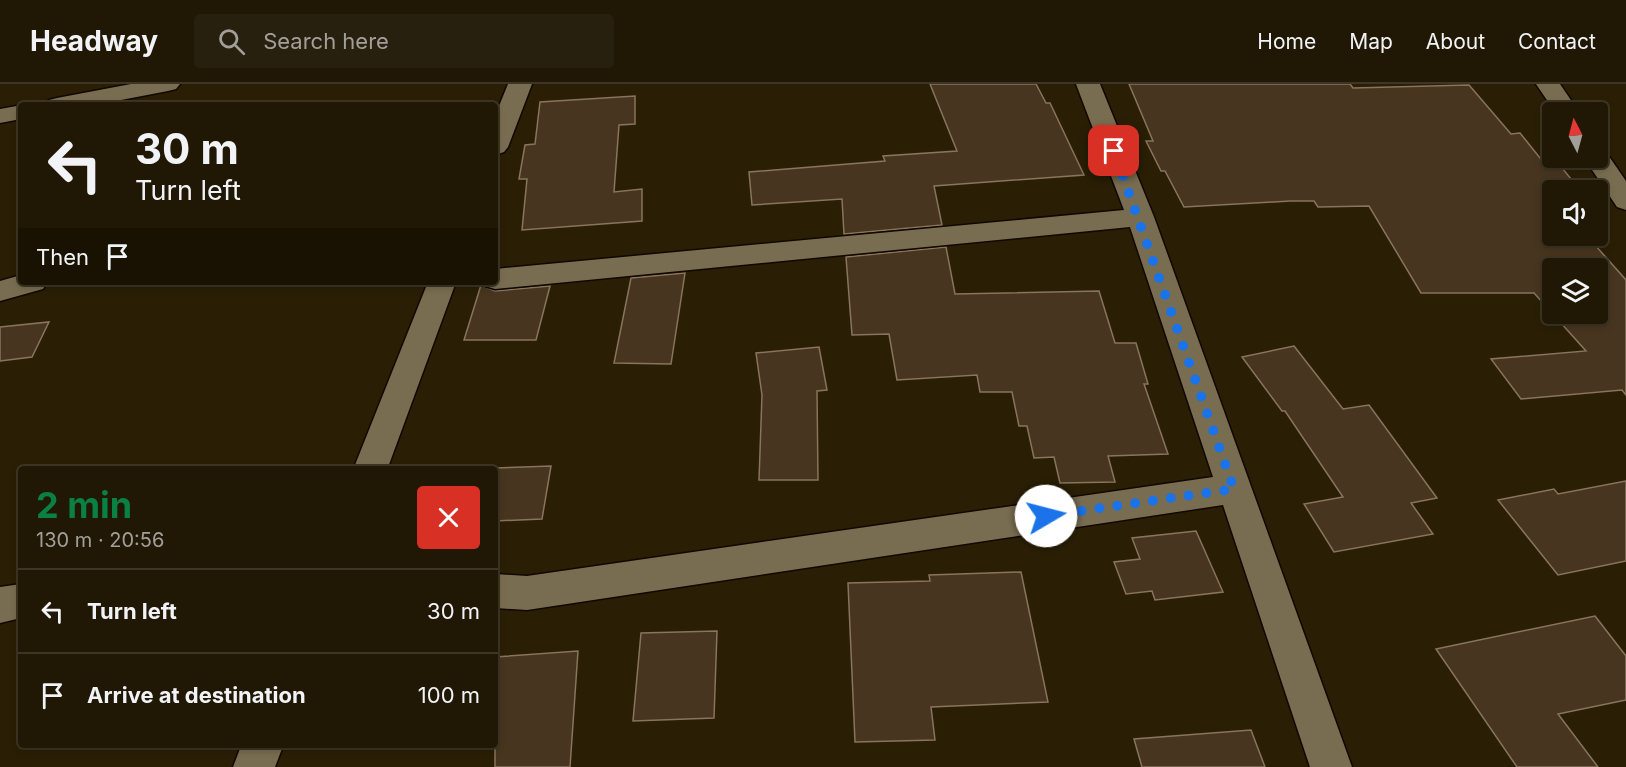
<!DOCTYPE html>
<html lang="en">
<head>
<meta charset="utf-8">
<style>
	body { margin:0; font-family:Inter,sans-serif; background:#28200e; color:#f1f3f6; height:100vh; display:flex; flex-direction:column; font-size:22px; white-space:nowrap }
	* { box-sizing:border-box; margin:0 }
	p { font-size:20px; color:#a29f9a }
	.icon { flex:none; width:33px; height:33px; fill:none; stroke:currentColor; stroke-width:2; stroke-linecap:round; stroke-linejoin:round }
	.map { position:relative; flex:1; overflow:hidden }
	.side { position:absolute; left:18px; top:382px; width:480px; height:282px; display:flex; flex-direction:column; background:#201704; border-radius:6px; box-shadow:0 3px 9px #0003,0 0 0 2px #3d3626 }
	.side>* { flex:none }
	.guide { position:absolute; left:18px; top:18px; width:480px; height:183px; border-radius:6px; box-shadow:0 3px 9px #0003,0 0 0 2px #3d3626; background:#201704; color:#f1f3f6; overflow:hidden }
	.needle { width:39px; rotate:354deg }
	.fabs { position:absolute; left:1542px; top:18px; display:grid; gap:12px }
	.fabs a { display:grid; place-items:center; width:66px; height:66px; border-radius:6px; background:#201704; box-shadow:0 3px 9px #0003,0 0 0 2px #3d3626; font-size:30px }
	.pin { position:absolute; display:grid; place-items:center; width:51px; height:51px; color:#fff; margin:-26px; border-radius:12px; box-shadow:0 3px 9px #0006 }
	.me { position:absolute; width:66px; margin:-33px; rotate:82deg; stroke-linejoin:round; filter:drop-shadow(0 0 4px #0008) }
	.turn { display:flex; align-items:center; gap:21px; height:126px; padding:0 18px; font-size:27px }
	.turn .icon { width:78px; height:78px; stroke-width:2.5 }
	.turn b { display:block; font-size:42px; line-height:51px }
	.then { display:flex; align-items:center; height:57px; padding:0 18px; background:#0003; gap:12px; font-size:22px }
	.round { display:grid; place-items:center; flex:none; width:63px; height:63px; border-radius:6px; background:#28200e }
	.head { display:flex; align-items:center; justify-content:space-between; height:102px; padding:0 18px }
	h1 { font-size:36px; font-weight:700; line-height:45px; color:#0b8043 }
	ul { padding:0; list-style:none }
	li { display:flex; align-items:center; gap:18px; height:84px; padding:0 18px; border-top:2px solid #3d3626 }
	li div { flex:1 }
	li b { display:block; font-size:22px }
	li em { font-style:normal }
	header { display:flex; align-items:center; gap:36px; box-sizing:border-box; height:84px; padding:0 30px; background:#201704; border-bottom:2px solid #3d3626 }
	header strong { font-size:28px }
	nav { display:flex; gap:33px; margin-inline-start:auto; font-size:21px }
	.search { width:420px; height:54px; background:#28200e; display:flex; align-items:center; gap:15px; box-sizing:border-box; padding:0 21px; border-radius:6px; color:#a29f9a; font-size:22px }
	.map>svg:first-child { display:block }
	.building { fill:#47351f; stroke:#89745d; stroke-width:1.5; fill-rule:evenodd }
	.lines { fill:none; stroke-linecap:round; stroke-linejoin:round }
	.street-casing { stroke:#120800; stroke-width:3 }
	.street { fill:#796d51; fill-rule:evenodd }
	.route { stroke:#1a73e8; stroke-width:10; stroke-dasharray:0 18 }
</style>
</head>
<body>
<header>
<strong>Headway</strong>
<div class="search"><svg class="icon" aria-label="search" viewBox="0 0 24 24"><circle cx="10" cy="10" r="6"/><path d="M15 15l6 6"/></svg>Search here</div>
<nav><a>Home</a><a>Map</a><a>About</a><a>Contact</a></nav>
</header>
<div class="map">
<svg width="1626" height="683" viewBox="0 0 1626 683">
	<rect width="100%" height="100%" fill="#2a1f05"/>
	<path class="building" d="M930 0H1036L1046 19H1050L1084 91 934 102 942 141 844 150 842 115 752 121 749 88 885 77 883 72 957 67Z
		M1129 0H1350L1353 4 1469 1 1511 50 1520 49 1544 79H1558L1580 106H1548L1552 111V152H1587L1626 196V311L1622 306 1521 315 1491 275 1586 267 1534 209H1421L1369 122 1318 123 1314 117H1290L1184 123 1165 87H1161L1146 57H1153ZM1552 184H1598V230H1552Z
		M635 12V40L619 41 614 108 642 105V137L522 146 527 95H519L525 61 535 60 540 18Z
		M946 163 955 210 1099 207 1115 259H1136L1148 300H1144L1168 370 1108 372 1115 398 1060 399 1054 373 1034 374 1027 342H1019L1012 308H980L977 291 897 296 889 250 852 251 846 173Z
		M685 189 671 280 614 279 631 194Z
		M481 201 495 207 550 202 536 256H464Z
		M49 238 32 273 0 277V243Z
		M1294 262 1343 325 1369 321 1437 414 1411 419 1433 450 1334 468 1304 420 1343 413 1285 327H1282L1242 273Z
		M819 263 827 306 817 307 818 396H759L762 311 756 269Z
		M551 382 542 435 495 437V384Z
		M1626 397V477L1558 491 1498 416 1554 405 1558 410Z
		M1196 447 1223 508 1155 516 1152 507 1126 510 1114 478 1140 475 1132 454Z
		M1021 488 1048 618 931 623 935 656 855 658 848 499 930 497 929 491Z
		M1595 532 1626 572V616L1558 630 1598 683H1517L1436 565Z
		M717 547 714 634 633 637 641 549Z
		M578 567 570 683H495V573Z
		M1251 646 1265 683H1142L1134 655Z"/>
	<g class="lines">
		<g class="street-casing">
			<path id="street" d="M131 0H180L176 5 168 7 95 21H45L49 16 57 14Z
				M508 0H532L508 63 504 68 495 71V32Z
				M1076 0H1100L1154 133 1352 683H1310L1223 421 527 526 495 524V490L527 492 1213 393 1130 143 495 205 485 202 482 198H495V185L1124 126Z
				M1536 0H1560L1579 28H1555Z
				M22 21 21 35 0 39V25Z
				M1598 66 1606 68 1626 97V126L1617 123 1584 74H1598Z
				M21 191V198H47L43 205 0 217V197Z
				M428 198H456L387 386H353Z
				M21 500V534L0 539V503Z
				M241 662H283L275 683H233Z"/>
		</g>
		<use href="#street" class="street"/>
	</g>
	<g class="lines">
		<path class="route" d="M1046 432 1234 405 1114 67"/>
	</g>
</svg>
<div class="fabs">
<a><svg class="needle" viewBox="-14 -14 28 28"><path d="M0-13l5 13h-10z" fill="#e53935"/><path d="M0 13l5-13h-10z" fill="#a29f9a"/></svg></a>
<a><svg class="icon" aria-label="sound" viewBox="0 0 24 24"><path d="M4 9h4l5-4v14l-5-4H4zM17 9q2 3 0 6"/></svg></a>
<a><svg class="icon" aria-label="layers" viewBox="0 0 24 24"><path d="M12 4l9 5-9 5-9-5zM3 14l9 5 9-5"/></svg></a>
</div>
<div class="pin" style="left:1114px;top:67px;background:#d93025"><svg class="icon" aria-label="arrive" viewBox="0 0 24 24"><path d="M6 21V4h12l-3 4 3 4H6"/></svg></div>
<svg class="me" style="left:1046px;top:432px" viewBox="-20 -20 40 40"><circle r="19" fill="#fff"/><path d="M0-13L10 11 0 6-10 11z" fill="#1a73e8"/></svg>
<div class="guide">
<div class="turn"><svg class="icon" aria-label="left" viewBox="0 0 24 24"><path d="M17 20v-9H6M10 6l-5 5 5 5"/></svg><div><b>30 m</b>Turn left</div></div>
<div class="then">Then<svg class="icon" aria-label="arrive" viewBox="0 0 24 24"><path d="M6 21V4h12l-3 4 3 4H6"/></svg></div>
</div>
<section class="side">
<div class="head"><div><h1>2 min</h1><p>130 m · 20:56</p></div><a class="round" style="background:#d93025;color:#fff"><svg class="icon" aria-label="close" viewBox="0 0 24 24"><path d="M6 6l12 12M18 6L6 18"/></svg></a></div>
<ul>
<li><svg class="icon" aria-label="left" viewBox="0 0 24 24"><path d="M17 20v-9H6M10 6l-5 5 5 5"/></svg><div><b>Turn left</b></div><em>30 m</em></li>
<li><svg class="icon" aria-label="arrive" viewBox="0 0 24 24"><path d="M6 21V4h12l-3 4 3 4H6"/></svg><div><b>Arrive at destination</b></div><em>100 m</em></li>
</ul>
</section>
</div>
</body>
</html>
